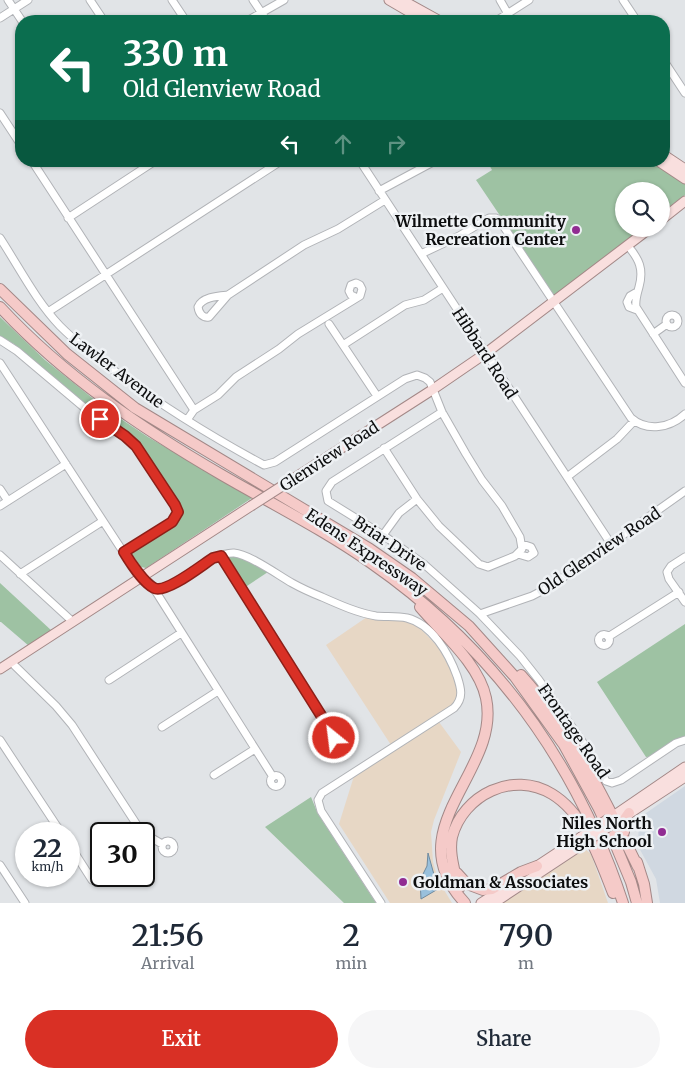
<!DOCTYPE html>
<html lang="en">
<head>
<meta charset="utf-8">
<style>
	body { margin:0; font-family:Merriweather,serif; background:#f6f6f7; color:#1f2937; height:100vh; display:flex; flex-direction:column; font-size:19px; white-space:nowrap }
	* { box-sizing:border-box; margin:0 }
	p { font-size:16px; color:#747a83 }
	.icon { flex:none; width:28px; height:28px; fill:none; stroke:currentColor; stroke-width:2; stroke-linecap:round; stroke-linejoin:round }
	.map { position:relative; height:903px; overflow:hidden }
	.side { display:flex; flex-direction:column; background:#fff; flex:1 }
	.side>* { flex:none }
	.guide { position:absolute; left:15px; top:15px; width:655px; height:152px; border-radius:20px; box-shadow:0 1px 4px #0004; background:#0b6e4f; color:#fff; overflow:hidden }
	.buttons { position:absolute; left:615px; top:182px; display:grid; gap:10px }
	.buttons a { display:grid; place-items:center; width:55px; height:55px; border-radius:50%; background:#fff; box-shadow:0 1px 4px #0004; font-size:25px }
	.speed { position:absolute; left:15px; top:822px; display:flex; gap:10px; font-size:25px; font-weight:700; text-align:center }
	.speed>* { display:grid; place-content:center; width:65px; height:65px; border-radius:50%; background:#fff; box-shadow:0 1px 4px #0004; line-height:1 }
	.speed small { font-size:12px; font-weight:400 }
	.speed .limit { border:2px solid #111; border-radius:8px; background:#fff; color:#111 }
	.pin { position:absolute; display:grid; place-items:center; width:42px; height:42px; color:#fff; margin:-21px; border:2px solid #fff; border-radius:50%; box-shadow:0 1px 5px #0007 }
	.me { position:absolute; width:55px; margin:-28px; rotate:331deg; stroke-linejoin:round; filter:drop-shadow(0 0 4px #0008) }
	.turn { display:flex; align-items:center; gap:18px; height:105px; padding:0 25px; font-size:22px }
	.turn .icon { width:65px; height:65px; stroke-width:2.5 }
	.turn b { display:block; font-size:35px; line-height:42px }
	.lanes { display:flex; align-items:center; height:48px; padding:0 25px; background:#0003; justify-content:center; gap:25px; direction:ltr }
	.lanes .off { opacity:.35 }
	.eta { display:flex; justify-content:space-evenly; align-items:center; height:85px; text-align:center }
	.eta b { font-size:30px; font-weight:600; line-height:35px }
	.primary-button { display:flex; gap:10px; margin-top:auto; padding:10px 25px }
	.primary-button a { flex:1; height:58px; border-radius:30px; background:#d93025; color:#fff; font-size:20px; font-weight:600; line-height:58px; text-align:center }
	.primary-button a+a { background:#f6f6f7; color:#1f2937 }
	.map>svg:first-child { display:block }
	.commercial { fill:#e7d7c5 }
	.built { fill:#d0d8e1 }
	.green { fill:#9ec2a3 }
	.water { fill:#99c0dc; stroke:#6f8a9e }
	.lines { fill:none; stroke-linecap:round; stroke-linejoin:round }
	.minor-casing { stroke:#b1b3b7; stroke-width:9 }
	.major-casing { stroke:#a38887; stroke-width:11 }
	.highway-casing { stroke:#a38887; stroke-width:12 }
	.minor { stroke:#fff; stroke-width:7 }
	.major { stroke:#f9dfde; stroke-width:9 }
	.highway { stroke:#f5cac8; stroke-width:10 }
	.major-bridge-casing { stroke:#a38887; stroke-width:11; stroke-linecap:butt }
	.major-bridge { stroke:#f9dfde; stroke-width:9 }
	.route-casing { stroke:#8d1f18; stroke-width:12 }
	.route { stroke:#d93025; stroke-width:9 }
	.poi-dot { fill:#912c92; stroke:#eef1f4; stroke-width:2 }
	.labels { text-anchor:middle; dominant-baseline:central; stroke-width:5; stroke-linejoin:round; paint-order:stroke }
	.poi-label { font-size:16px; font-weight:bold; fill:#0c0d0e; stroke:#eef1f4; text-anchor:end }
	.street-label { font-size:16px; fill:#0c0d0e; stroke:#eef1f4 }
</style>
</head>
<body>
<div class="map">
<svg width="685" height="903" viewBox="0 0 685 903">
	<rect width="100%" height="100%" fill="#e1e4e7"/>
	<path class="commercial" d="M367 617 404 621 418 626 439 648 451 671 458 692 457 699 452 705 391 745 326 645Z
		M439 722 461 752 434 820 431 832 433 862 438 880 452 903H390L339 824 354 776Z
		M585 849 591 854 608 903H503Z"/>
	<path class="built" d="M685 786V903H660L656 879 638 846 639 818Z"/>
	<path class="green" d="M487 161H654L685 182V195L661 213V191H624V229H641L554 296 476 180 492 170Z
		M0 317 45 360 106 409 148 437 252 498 146 568 141 567 131 553 174 524 180 512 177 502 142 448 133 437 89 407 14 344 0 336Z
		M234 556 251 562 268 572 244 588 225 558Z
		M0 583 52 631 29 646 1 622H0Z
		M685 624V736C671 740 660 756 646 757L597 682Z
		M311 797 318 814 376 903H344L265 827Z"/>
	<path class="water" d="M428 853 438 889 421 899 420 880 427 866Z"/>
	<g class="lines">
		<g class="minor-casing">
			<path id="minor" d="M8 0 22 21
				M90 0 104 21
				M172 0 186 21
				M253 0 267 21
				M500 0 508 14
				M623 0 637 21
				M0 18 28 0
				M247 21 284 0
				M496 21 529 0
				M664 61 685 93
				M0 113 21 145
				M32 161 194 410
				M360 161 611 544
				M379 191 435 161
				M68 218 155 161
				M0 238C19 267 36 301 60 326 78 344 99 360 119 374 165 408 214 438 264 465L275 462 405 379 417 375 425 378 430 382 442 412 466 454 482 480 502 506 520 537 522 549 515 556 488 567 479 564 439 526 417 499 384 448
				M628 246C639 259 644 269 639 287 637 294 635 300 636 307L685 383
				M421 254 459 236 489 218H496L500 221 631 418C647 432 670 428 685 414
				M228 295 209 317C203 318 199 314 198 307 202 297 218 296 228 295L304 245 338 229 385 200
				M637 310 629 307 627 302 630 296 637 292
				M48 312 281 161
				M666 321a6 6 0 1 1 12 0a6 6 0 1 1-12 0Z
				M329 324 377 396
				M653 334 667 324
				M0 340 17 351 87 410 132 441 140 451 175 505 177 512 172 522 124 552
				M343 345 405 305 424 300 443 288
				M0 363 135 570 151 584 273 777
				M442 412 332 482 326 491 328 501 383 535 425 565 480 614 520 656 539 680 582 741 606 781 612 783 621 780 676 743 685 740
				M187 420 194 410 218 395 236 377 279 349 298 334 360 296 362 289 360 285 356 283 351 285 349 291 351 295 355 297
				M567 477 617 439 634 421
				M0 489 8 501
				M0 506 66 464
				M383 535 399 513 417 499
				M518 554 528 557 534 553 531 547 522 544
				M0 555 73 622
				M221 556 329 728
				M685 557 671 566 667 572 669 579 685 602
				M20 574 103 521
				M153 587C174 595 207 552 234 553 249 554 278 575 292 583 301 588 312 593 322 597 340 605 358 613 376 616 386 617 397 616 407 618 432 624 449 654 457 676 461 688 464 698 454 708L322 793 318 800 321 811 381 903
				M480 614 532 596 551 586 685 491
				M598.5 640a5.5 5.5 0 1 1 11 0a5.5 5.5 0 1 1-11 0Z
				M608 637 679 592
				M11 662 56 706 72 725 137 825 150 837 162 844
				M109 680 181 633
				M162 727 218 691
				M326.5 733a5.5 5.5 0 1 1 11 0a5.5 5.5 0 1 1-11 0Z
				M0 740 62 834
				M214 775 255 749
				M270.5 781a5.5 5.5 0 1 1 11 0a5.5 5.5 0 1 1-11 0Z
				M162 847a6 6 0 1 1 12 0a6 6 0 1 1-12 0Z
				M69 844 92 880
				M0 865 25 903"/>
		</g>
		<g class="major-casing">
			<path id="major" d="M389 0 425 21
				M402 0 440 21
				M664 155 685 169
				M658 161 685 179
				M661 220 685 201
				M290 481 432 390 486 353 649 229
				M0 669 251 506
				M624 817 685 777
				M609 819 685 767
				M531 870 581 837
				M481 903 512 883
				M494 903 583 844"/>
		</g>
		<g class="highway-casing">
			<path id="highway" d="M0 289 67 354 135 408 370 549 412 578 469 626 515 677 564 745 598 807 616 846 631 882 637 903
				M0 307C64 376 141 428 222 475 272 504 324 530 371 563 493 648 577 763 623 903
				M420 607C442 633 479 664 486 698 502 772 395 828 465 903
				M521 675C573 733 604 797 638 867
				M624 832 622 823 629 813
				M637 862 644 884 647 903
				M457 873 467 884 483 890 492 889 521 872 537 866
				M460 887 457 882C454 868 449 852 452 837 463 795 513 770 552 794 585 814 599 858 613 893"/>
		</g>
		<use href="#minor" class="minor"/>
		<use href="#major" class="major"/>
		<use href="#highway" class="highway"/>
		<g class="major-bridge-casing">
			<path id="major-bridge" d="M251 506 290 481
				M581 837 608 819
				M583 844 611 825"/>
		</g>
		<use href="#major-bridge" class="major-bridge"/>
	</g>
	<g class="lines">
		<g class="route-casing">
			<path id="route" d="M100 419 125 436 136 446 175 505 178 512 172 522 124 552C130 562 144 583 154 588 166 594 202 565 213 558L221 556 329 728H334L337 730V736L334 738"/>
		</g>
		<use href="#route" class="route"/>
	</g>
	<g class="poi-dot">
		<circle cx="576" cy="230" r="5"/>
		<circle cx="662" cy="832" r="5"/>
		<circle cx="403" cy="882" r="5"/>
	</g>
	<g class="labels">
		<g class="poi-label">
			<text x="566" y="221">Wilmette Community<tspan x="566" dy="18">Recreation Center</tspan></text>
			<text x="652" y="823">Niles North<tspan x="652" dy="18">High School</tspan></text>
			<text x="413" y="882" text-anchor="start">Goldman &amp; Associates</text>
		</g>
		<g class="street-label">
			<text transform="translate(485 353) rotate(57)">Hibbard Road</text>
			<text transform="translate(117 370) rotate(37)">Lawler Avenue</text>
			<text transform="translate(329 456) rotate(-33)">Glenview Road</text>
			<text transform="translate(390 543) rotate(34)">Briar Drive</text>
			<text transform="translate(599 551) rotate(-34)">Old Glenview Road</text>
			<text transform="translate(367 552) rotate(34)">Edens Expressway</text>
			<text transform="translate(574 731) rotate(55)">Frontage Road</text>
		</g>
	</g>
</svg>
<div class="buttons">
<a><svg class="icon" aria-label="search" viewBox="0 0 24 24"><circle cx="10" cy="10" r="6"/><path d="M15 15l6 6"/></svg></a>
</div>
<div class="speed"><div>22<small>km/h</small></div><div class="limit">30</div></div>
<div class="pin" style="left:100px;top:419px;background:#d93025"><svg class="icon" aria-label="arrive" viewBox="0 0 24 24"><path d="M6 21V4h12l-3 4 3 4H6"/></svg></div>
<svg class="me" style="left:334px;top:738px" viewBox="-20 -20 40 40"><circle r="17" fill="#d93025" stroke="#fff" stroke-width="3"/><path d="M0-11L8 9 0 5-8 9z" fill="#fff"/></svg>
<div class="guide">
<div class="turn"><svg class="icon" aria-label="left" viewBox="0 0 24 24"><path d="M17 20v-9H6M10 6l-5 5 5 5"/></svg><div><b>330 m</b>Old Glenview Road</div></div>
<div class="lanes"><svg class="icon" aria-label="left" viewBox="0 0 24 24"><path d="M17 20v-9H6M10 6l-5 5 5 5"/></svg><svg class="icon off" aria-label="ahead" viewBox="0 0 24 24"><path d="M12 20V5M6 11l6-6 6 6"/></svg><svg class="icon off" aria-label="right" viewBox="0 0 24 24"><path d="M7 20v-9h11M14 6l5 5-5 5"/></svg></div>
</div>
</div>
<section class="side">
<div class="eta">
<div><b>21:56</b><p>Arrival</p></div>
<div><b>2</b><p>min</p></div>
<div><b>790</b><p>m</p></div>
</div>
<div class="primary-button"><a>Exit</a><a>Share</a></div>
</section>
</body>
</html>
